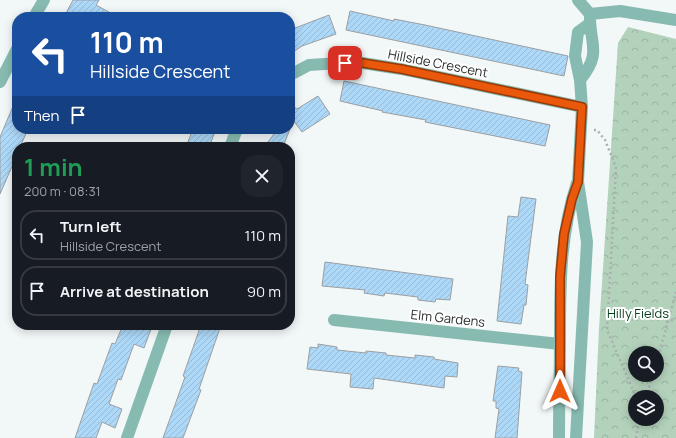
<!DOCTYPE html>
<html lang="en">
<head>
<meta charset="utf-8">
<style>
	body { margin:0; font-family:Manrope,sans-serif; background:#20242c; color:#f1f3f6; height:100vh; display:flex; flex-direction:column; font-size:15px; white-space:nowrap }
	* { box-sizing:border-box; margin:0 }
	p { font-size:13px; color:#9ea1a6 }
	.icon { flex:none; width:22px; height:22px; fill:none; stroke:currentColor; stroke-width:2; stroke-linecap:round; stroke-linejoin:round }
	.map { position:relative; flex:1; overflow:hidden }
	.drawer { position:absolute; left:12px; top:142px; width:283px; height:188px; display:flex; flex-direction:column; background:#171b24; border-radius:16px; box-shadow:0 2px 10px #0003 }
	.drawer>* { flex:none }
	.top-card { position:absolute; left:12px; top:12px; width:283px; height:122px; border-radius:16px; box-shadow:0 2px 10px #0003; background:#1a4fa0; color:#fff; overflow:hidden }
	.tools { position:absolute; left:628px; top:346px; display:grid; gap:8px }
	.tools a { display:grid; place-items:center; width:36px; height:36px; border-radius:50%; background:#171b24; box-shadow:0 2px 10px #0003; font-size:20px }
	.pin { position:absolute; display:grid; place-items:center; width:34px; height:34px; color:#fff; margin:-17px; border-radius:8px; box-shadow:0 2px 6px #0006 }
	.me { position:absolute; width:44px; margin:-22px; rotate:0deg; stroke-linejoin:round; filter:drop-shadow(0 0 3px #0008) }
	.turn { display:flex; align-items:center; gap:14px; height:84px; padding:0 12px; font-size:18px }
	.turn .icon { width:52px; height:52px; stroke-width:2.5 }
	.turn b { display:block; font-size:28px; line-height:34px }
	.then { display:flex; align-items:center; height:38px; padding:0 12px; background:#0003; gap:8px; font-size:15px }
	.round { display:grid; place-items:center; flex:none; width:42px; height:42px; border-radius:16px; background:#20242c }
	.summary { display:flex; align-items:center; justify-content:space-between; height:68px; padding:0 12px }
	h1 { font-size:24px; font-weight:700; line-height:30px; color:#1e9e55 }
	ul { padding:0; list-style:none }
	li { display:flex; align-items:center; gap:12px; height:50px; margin:0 8px 6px; padding:0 4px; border:2px solid #363941; border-radius:16px }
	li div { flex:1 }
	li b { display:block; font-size:15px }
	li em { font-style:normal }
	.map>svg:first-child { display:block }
	.forest { fill:url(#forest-crowns); fill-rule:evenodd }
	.building { fill:url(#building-hatch); stroke:#9b9fa2 }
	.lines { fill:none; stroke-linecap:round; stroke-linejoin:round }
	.path { stroke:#aaaeaf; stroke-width:2.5; stroke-dasharray:2 3; stroke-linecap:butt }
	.minor { stroke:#87bbb1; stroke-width:12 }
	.route-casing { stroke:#983908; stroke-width:10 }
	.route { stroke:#ea580c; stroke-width:7 }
	.labels { text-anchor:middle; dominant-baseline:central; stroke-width:4; stroke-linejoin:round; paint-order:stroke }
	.street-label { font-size:13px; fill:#292b2b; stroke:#fff }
	.park-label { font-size:13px; fill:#053b1d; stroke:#fff }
</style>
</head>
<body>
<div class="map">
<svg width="676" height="438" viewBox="0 0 676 438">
	<defs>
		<pattern id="forest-crowns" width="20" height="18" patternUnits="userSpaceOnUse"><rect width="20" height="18" fill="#b3d2bb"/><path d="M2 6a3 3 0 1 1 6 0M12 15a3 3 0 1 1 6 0" fill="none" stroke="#9ab4a1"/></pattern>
		<pattern id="building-hatch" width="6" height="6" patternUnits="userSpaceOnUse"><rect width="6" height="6" fill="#add8f8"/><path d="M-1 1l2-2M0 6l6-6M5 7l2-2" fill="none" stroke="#95bad5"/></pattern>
	</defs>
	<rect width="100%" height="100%" fill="#f2f7f8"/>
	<path class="forest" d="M628 27 676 39V438H594L599 328 618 43ZM635 353H657V375H635ZM635 397H657V419H635Z"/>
	<path class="building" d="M73 0H99L96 5 118 17H64Z
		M350 11 394 21V19L425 25 568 56 564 76 346 30Z
		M329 15 336 34 302 46 290 54V30Z
		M344 81 550 125 545 146 425 122 426 120 382 112 383 111 340 101Z
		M318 96 330 114 302 132 293 120 290 129V113L294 107 297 109Z
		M17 97V129H28L20 147H17V155L0 194V137Z
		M193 129H216L209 147H186Z
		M278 129H290L283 147H264Z
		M521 197 536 199 525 284 528 285 526 305H524L521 324 497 321 508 216 518 217Z
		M325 262 453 279 450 300 436 299 435 302 418 300V297L385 293 384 296 364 293 365 290 322 286Z
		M123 325H142L151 329 144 348 134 344 121 380 118 379 109 404 122 409 115 428 102 422 96 438H75L94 383 97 384 112 343 115 344Z
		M201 325H221L199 389 201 390 183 438H163L185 377 183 376Z
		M318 344 337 347V350L366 353V351L386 353V355L415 358V355L434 357V359L458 363 457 377 445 376 444 388 374 378 373 389 350 387 351 374 307 369 310 347 318 348Z
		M498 366 519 368 518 371 522 372 517 438H495L499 409 496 408V401H493Z"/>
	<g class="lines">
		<path class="path" d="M594 130H597L605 140 616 167 607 330 636 397
			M666 322 676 319
			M657 361 676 292
			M646 397 653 375
			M636 438 639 419"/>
		<path class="minor" d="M578 0 590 14C589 44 603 52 580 80
			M590 14 620 11 676 20
			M34 17 44 0
			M290 75 309 65 356 62 401 69 582 107
			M0 82 17 49
			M230 147 237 129
			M334 320 560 344
			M127 438 167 325
			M559 438C559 404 560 371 560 337 560 285 560 233 577 183
			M576 438 587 242 578 182 582 107 580 80 575 56 578 32 589 24"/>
	</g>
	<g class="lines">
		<g class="route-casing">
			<path id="route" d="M345 63 356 62 401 69 582 107 578 182 572 199 564 234 560 277V391"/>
		</g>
		<use href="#route" class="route"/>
	</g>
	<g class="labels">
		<g class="street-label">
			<text transform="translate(438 63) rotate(11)">Hillside Crescent</text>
			<text transform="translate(448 318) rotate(6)">Elm Gardens</text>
		</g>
		<g class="park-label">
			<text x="638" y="313">Hilly Fields</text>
		</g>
	</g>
</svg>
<div class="tools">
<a><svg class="icon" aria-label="search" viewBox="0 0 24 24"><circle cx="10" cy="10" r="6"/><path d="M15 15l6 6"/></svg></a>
<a><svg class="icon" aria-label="layers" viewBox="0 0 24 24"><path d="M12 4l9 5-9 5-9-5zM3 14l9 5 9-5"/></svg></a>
</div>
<div class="pin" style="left:345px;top:63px;background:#d93025"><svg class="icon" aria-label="arrive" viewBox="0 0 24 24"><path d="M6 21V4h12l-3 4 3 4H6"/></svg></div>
<svg class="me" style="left:560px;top:391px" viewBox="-20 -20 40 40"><path d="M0-17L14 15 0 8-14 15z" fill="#ea580c" stroke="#fff" stroke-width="4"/></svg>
<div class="top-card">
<div class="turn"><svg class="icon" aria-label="left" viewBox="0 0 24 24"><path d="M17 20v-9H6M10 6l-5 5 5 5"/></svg><div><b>110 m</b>Hillside Crescent</div></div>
<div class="then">Then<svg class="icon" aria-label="arrive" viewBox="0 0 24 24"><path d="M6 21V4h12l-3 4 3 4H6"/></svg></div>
</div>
<section class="drawer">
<div class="summary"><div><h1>1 min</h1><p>200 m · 08:31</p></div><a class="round"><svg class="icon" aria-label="close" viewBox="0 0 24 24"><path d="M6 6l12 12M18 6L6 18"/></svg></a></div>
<ul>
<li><svg class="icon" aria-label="left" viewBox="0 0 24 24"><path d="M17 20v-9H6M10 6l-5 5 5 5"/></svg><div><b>Turn left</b><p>Hillside Crescent</p></div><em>110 m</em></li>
<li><svg class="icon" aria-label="arrive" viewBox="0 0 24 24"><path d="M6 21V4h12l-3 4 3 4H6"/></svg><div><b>Arrive at destination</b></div><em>90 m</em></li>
</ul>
</section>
</div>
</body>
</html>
